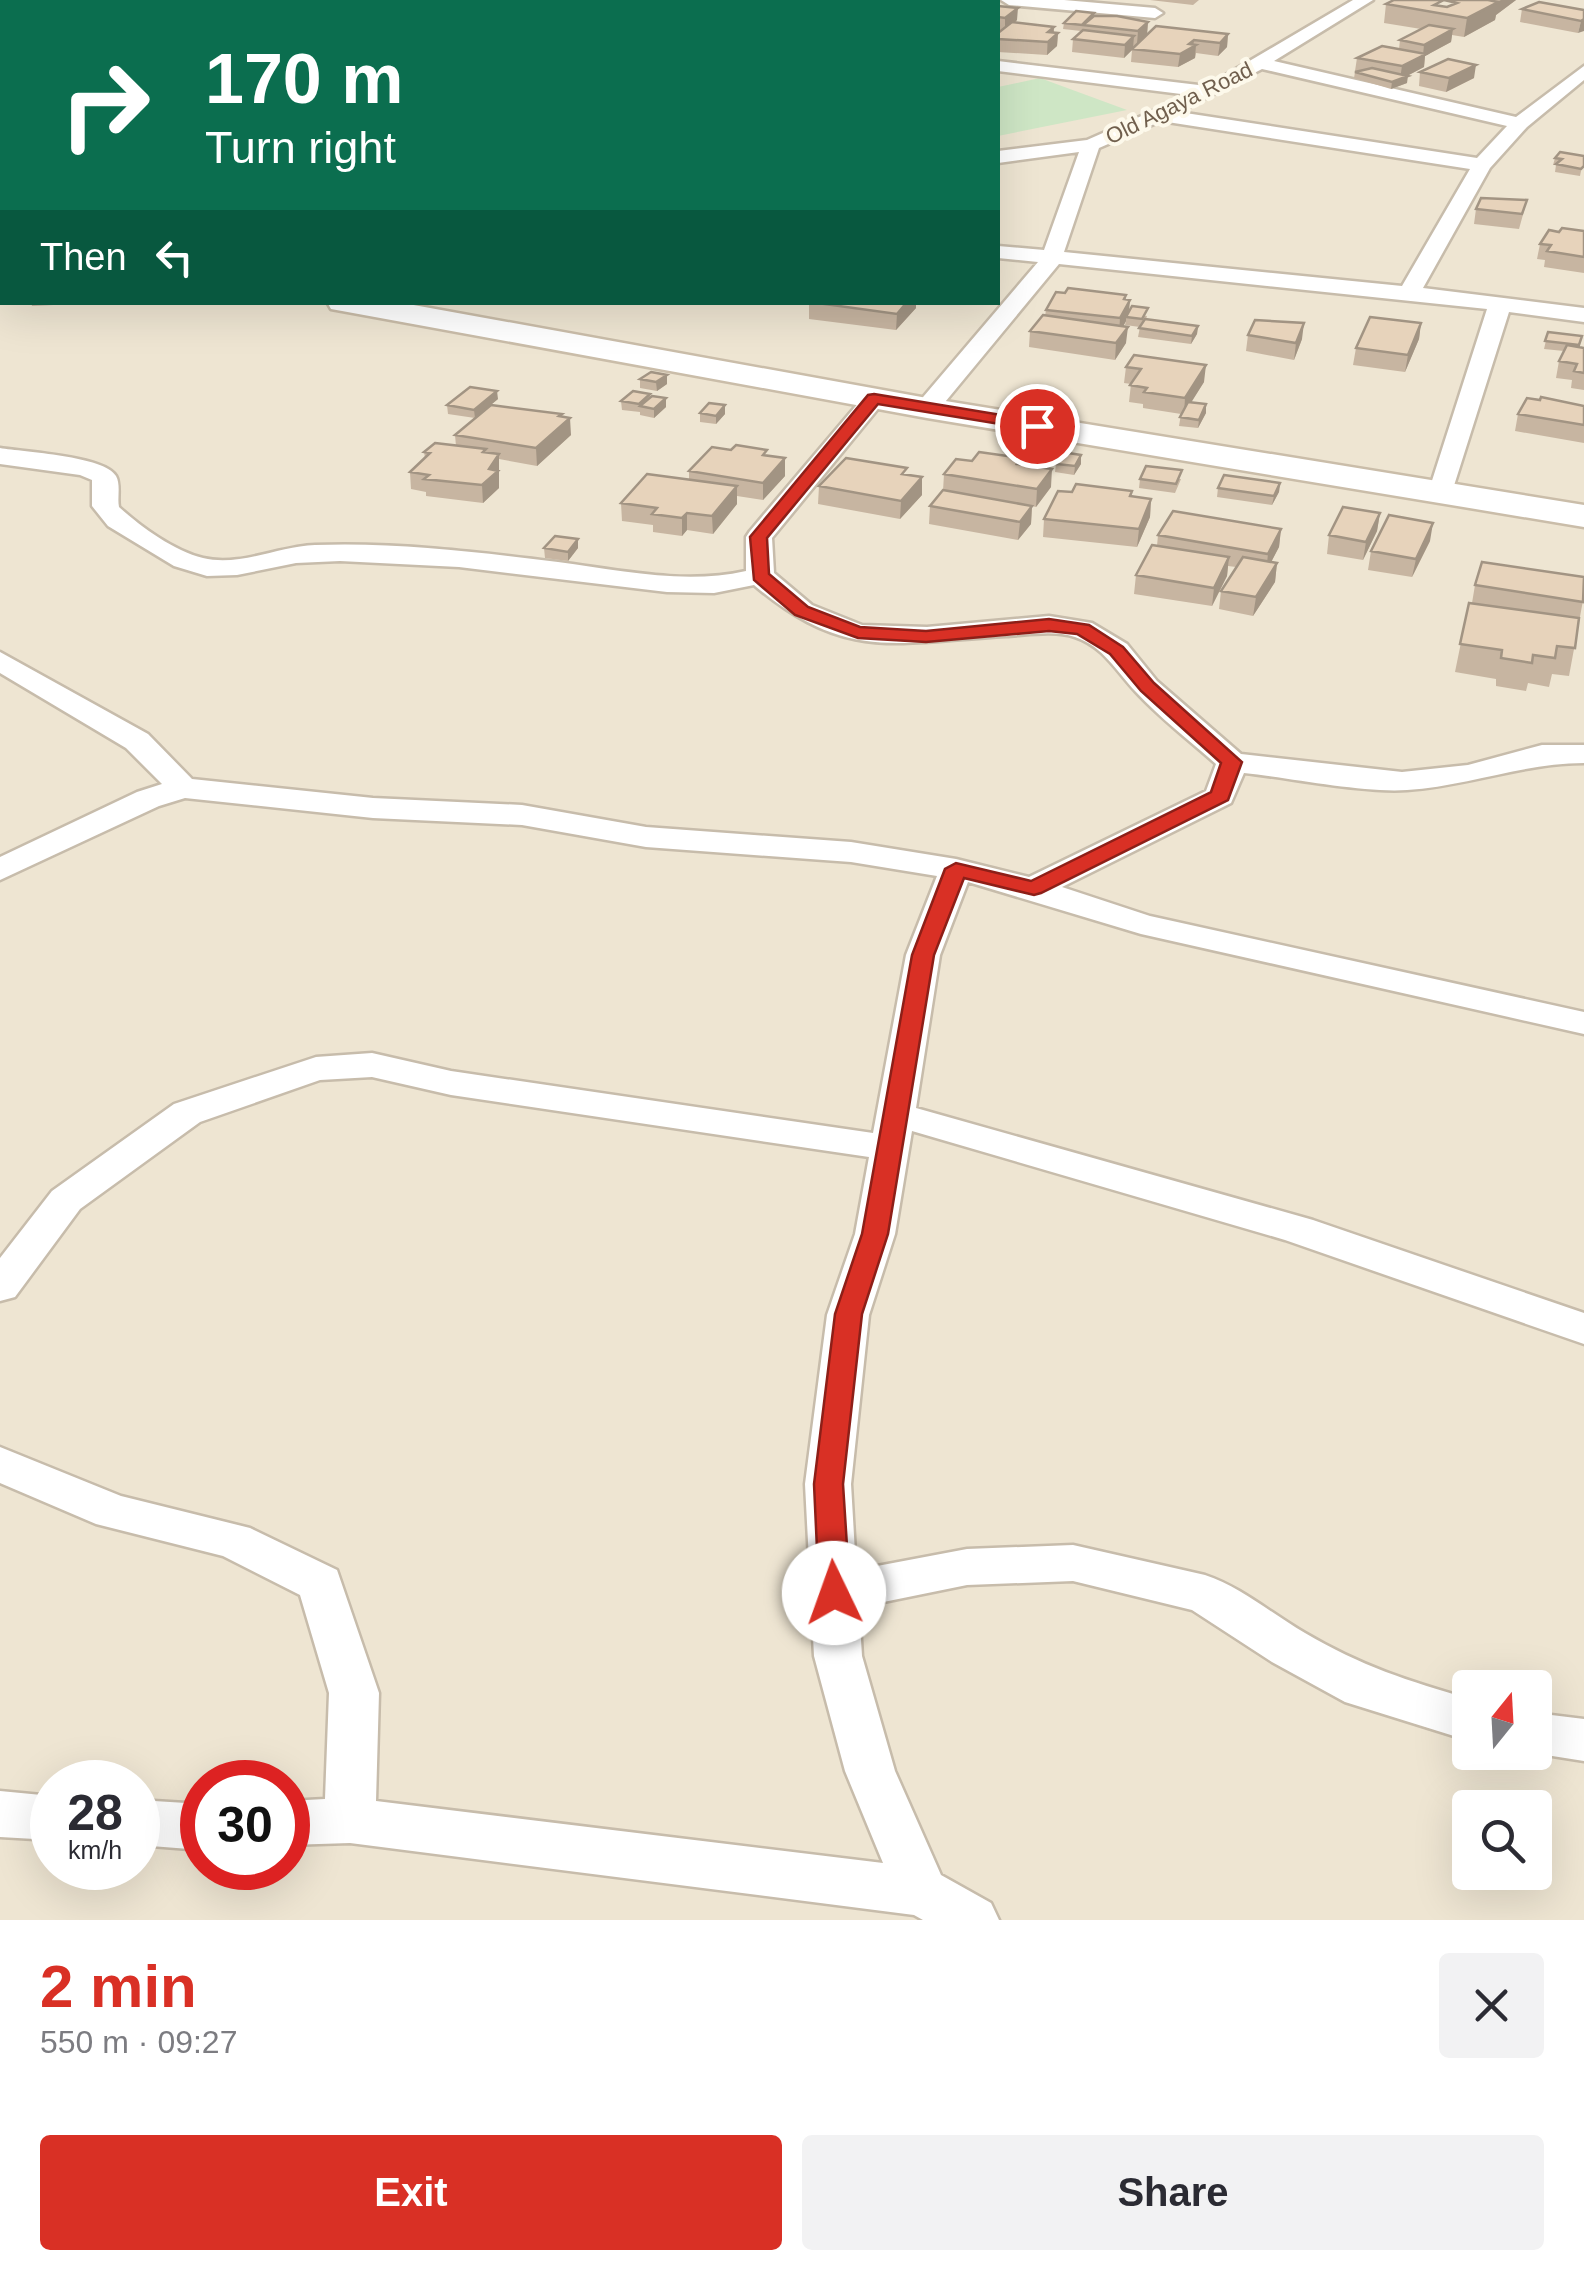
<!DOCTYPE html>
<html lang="en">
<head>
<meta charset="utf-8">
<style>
	body { margin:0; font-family:Arial,sans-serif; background:#f2f2f3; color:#2b2b33; height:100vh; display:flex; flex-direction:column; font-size:38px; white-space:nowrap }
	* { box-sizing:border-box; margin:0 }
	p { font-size:32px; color:#7c7c81 }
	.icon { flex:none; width:55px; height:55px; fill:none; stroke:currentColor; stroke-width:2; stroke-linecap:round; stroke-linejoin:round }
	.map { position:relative; height:1920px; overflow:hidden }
	.details { display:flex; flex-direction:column; background:#fff; flex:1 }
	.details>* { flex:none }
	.top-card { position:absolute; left:0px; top:0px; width:1000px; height:305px; box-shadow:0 10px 40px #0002; background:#0b6e4f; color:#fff; overflow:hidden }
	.needle { width:65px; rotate:18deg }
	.buttons { position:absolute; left:1452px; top:1670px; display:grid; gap:20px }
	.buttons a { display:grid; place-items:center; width:100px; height:100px; border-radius:10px; background:#fff; box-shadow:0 10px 40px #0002; font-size:50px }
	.speed { position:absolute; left:30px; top:1760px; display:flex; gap:20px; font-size:50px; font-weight:700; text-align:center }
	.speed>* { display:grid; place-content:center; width:130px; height:130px; border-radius:50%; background:#fff; box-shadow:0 10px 40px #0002; line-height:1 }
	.speed small { font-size:25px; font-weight:400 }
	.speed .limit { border:15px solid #d22; background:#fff; color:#111 }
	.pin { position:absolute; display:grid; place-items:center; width:85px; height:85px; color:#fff; margin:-42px; border:5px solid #fff; border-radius:50%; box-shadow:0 2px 10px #0007 }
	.me { position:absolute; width:110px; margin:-55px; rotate:357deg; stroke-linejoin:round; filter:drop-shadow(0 0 8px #0008) }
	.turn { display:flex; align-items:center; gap:35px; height:210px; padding:0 40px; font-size:45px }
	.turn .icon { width:130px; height:130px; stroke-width:2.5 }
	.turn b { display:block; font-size:70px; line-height:85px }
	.then { display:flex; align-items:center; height:95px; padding:0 40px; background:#0003; gap:20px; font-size:38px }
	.round { display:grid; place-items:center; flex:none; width:105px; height:105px; border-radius:10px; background:#f2f2f3 }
	.overview { display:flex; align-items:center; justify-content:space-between; height:170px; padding:0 40px }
	h1 { font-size:60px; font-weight:700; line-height:75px; color:#d93025 }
	.button { display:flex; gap:20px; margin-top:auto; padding:20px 40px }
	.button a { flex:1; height:115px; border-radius:10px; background:#d93025; color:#fff; font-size:40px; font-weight:700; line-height:115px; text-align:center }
	.button a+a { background:#f2f2f3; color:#2b2b33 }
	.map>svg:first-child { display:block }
	.residential { fill:#eee5d2; fill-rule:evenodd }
	.green { fill:#cee6c5 }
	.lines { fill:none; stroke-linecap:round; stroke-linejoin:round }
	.street-casing { stroke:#c7bcab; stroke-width:5 }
	.secondary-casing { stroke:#cabda9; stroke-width:5 }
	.street { fill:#fff; fill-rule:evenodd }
	.secondary { fill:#fff; fill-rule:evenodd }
	.wall { fill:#c7b5a1; fill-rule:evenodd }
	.shaded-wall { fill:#a29483 }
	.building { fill:#e7d3bb; stroke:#a29483; stroke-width:2.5; fill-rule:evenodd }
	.route { fill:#d93025; stroke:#8d1f18; stroke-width:2.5 }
	.labels { text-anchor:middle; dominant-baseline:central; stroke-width:8; stroke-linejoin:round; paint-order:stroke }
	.far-street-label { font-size:22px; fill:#705f4d; stroke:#fdf9eb }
</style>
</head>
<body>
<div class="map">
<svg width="1584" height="1920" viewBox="0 0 1584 1920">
	<rect width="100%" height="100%" fill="#faf5e5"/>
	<path class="residential" d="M0 0H1584V1920H0ZM2 2H998V302H2ZM1470 1688H1535V1752H1470ZM52 1782H138V1868H52ZM202 1782H288V1868H202ZM1470 1808H1535V1872H1470Z"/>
	<path class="green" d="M1040 78 1127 110 998 136V87Z"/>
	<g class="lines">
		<g class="street-casing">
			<path id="street" d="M126 0H142V2H126Z
				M629 0H666L667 2H631Z
				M1001 0H1064L1155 8 1163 13 1155 18 1009 5Z
				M1353 0H1373L1274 61 1516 117 1584 66V80L1527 127 1490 168 1423 288 1584 308V322L1509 312 1451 495 1442 498 1429 490 1487 309 1059 264 936 413H918L915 408 918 403 1038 262 998 258V246L1044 250 1079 152 998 163V151L1087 140 1189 95 998 71V61L1207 86ZM1262 69 1507 126 1477 158 1179 112ZM1161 121 1470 169 1402 286 1064 252 1099 148Z
				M0 161H2V173H0Z
				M874 392 886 399 772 538 774 573 812 605 862 625 927 627 1049 616 1092 623 1127 644 1157 681 1241 754 1402 772 1468 765 1542 745H1584V763C1524 763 1468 786 1407 790 1362 793 1291 778 1244 773L1231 803 1062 887 1150 916 1584 1012V1034L1141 934 968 882 940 955 916 1108 1313 1220 1584 1313V1344L1285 1240 912 1131 895 1234 869 1315 851 1484 856 1570 967 1549 1073 1545 1205 1575C1241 1587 1272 1614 1305 1633 1361 1666 1408 1681 1470 1699V1741L1345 1702 1272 1662 1192 1610 1073 1581 967 1585 859 1607 862 1656 895 1771 941 1875 991 1903 999 1920H923L914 1915 350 1843 288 1845V1801L325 1799 329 1693 300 1595 223 1556 96 1524 0 1483V1447L121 1496 250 1528 337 1570 379 1693 376 1801 883 1863 845 1771 814 1656 805 1484 827 1315 855 1234 869 1157 451 1095 372 1077 320 1080 200 1122 80 1209 15 1297 0 1301V1258L52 1191 174 1104 316 1057 372 1053 451 1071 873 1133 906 955 937 876 851 862 646 847 522 825 373 818 185 798 159 806 0 880V857L137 792 162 784 126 748 0 673V652L148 734 192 779 373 798 522 805 646 827 851 842 956 859 1029 877 1206 791 1216 764C1189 740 1160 718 1136 692 1117 672 1103 646 1075 637 1054 630 1027 635 1006 636 897 642 846 663 754 585L714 593 667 592 459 567 340 561 296 563 237 575 207 576 174 566 108 526 92 506V480L80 475 0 464V448C23 452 105 456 116 476 121 485 117 498 119 507 141 527 174 551 203 558 240 567 279 546 315 545 396 542 478 552 558 562 620 570 684 585 746 571V537L750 531 866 394Z
				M1535 1713 1584 1719V1761L1527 1752H1535Z
				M0 1791 52 1796V1840L0 1837Z
				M138 1800 202 1804V1850L138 1845Z"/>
		</g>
		<g class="secondary-casing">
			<path id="secondary" d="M0 249 2 250V268H0Z
				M327 302H397L927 398 1584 505V527L927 418 342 311 331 309Z"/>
		</g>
		<use href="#street" class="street"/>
		<use href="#secondary" class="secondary"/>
	</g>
	<path class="wall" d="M718 0H779V1L718 2Z
		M1150 0H1199L1193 5Z
		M1394 0H1516L1496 15 1495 20 1464 37 1452 35 1451 42 1425 56 1424 67 1407 76V83L1391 89 1354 78 1355 72 1357 71H1355L1357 58 1382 46 1399 49 1400 40 1421 29 1384 23 1386 4ZM1444 0 1457 3 1447 7 1434 5Z
		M998 6 1017 20 1014 23 1054 27V33H1058L1057 46 1047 55 998 52V33L1001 31 998 30Z
		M1522 9 1584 10 1578 33 1520 22Z
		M1094 16 1148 22 1147 34H1228L1227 47 1218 56 1196 53 1195 58 1178 67 1131 62 1132 50 1124 58 1072 52 1073 39 1081 31 1063 29 1064 23Z
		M1420 72 1474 78 1446 92 1419 86Z
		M1584 156 1580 176 1555 172 1556 165H1553L1555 158Z
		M1481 198 1527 200 1519 229 1474 224 1476 209Z
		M1584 231V273L1544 267 1545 260 1537 259 1540 244 1559 232Z
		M1126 300H1130L1129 313 1147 316 1146 319 1198 326 1197 334 1191 344 1138 337 1140 327 1125 325 1126 321 1123 327 1126 343 1115 360 1029 347 1030 331 1045 316 1046 310Z
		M31 302H75V304L32 306Z
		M916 302V308L896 330 809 319V303Z
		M1421 323 1419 339 1405 372 1353 365 1356 348Z
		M1548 332 1582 336 1579 347 1584 348V390L1571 388 1572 380 1556 378 1559 361 1564 351 1544 349Z
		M1248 335 1302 339 1294 360 1246 351Z
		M1126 367 1204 382 1191 402 1206 413 1198 428 1179 426 1181 414 1143 408V404L1129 402 1131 384 1124 383Z
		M640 379 667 384 657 391 640 388Z
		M650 394V397L666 398V407L654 418 640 415V412L622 410 621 401Z
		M498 399 475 418 448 414 447 405Z
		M1584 406V443L1515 431 1518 414Z
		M700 413 725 414 716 424 700 422Z
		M562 417 571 435 537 466 499 459V488L483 503 426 496V492L411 489 410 472 425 458 424 452 456 446 455 435Z
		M1081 455V464L1074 475 1055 472 1056 464Z
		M767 456 785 476 763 500 737 496V504L713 534 687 530 682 536 653 532V525L622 521 621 503 689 480V471Z
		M972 461 1021 464 1051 487 1036 507 1032 506 1031 524 1018 540 929 524 930 506 943 491 944 474Z
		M907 474 922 477V495L900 519 818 504 819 486Z
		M1140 479H1181L1175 493 1139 488Z
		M1280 483 1279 492 1272 505 1217 497 1218 488Z
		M1131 497 1151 499 1150 517 1137 547 1043 537 1044 519Z
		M1380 513 1377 531 1363 560 1327 554 1329 535Z
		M1281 529 1279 547 1271 562 1277 563 1275 582 1253 616 1219 609 1221 591 1236 567 1228 566 1227 576 1212 606 1134 594 1136 575 1157 546 1158 535Z
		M578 539V548L568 561 545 558 544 548Z
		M1430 541 1412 577 1368 570 1371 551Z
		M1475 585 1584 595 1569 676 1552 674 1549 687 1528 683 1526 691 1496 686V679L1455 672 1469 603H1472Z"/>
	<path class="shaded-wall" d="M1501 0H1516L1496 15 1495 20 1464 37 1467 18Z
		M1018 8 1017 20 1005 31V18Z
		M1584 19V31L1578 33 1581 21Z
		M1148 22 1147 35 1137 44 1138 31Z
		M1054 27 1053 37 1058 33 1057 46 1047 55 1048 32Z
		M1453 29 1451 42 1425 56 1424 67 1403 78 1408 76 1407 83 1391 89 1392 82 1400 79 1402 66 1423 55 1424 45Z
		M1228 34 1227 47 1218 56 1220 43Z
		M1134 36 1133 49 1124 58 1125 45Z
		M1194 40 1193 47 1196 45 1195 58 1178 67 1180 54Z
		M1476 65 1474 78 1446 92 1449 78Z
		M1126 295 1125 309 1130 300 1128 317H1126V321L1119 334 1120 318Z
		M907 302H916V308L896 330 897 314Z
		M1304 323 1302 339 1294 360 1296 343Z
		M1421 323 1419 339 1405 372 1408 355Z
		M1198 326 1197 334 1191 344 1192 336Z
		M1128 327 1126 343 1115 360 1116 343Z
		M1206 365 1204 382 1184 414 1185 398Z
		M667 375V384L657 391 656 382Z
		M497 391 498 399 475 418 474 410Z
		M666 398V407L654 418V409Z
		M1206 404V413L1198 428 1199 420Z
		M725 405V414L716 424V416Z
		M562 414 563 425 570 418 571 435 537 466 536 448Z
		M499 454V488L483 503 482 485 489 469Z
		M1081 455V464L1074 475 1075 466Z
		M785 458V476L763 500V483Z
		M1052 469 1051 487 1036 507 1037 489Z
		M922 477V495L900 519 901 501Z
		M1280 483 1279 492 1272 505 1274 496Z
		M737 486V504L713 534 712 516Z
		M1151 499 1150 517 1137 547 1139 529Z
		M1032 506 1031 524 1018 540 1020 522Z
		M687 513V530L682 536V518Z
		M1380 513 1377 531 1363 560 1366 542Z
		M1433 523 1430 541 1412 577 1416 559Z
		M1281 529 1279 547 1266 572 1268 554Z
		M578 539V548L568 561V552Z
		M1229 557 1227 576 1212 606 1214 588Z
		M1277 563 1275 582 1253 616 1256 597Z"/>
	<path class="building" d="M452 0H525L519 2H447Z
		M857 0H895L893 2H855Z
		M1394 0H1488L1498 2 1467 18 1386 4ZM1444 0 1457 3 1447 7 1434 5Z
		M1539 2 1584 10V19L1581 21 1522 9Z
		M998 6 1018 8 1005 18 998 17Z
		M1076 11 1094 13 1082 25 1064 23Z
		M1094 16H1117L1148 22 1138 31 1083 25Z
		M1012 22 1054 27 1048 32 1058 33 1048 42 998 39V33Z
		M1429 25 1453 29 1424 45 1400 40Z
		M1156 26 1228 34 1220 43 1194 40 1189 44 1196 45 1180 54 1132 49Z
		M1083 30 1134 36 1125 45 1073 39Z
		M1382 46 1426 54 1402 66 1357 58Z
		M1448 59 1476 65 1449 78 1420 72Z
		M1372 68 1408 76 1392 82 1355 72Z
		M1560 152 1584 156V166L1581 169 1556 164 1562 159 1555 158Z
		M1481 198 1527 200 1522 214 1476 209Z
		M1562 228 1584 231V257L1547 251 1551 245 1540 244 1549 230 1559 232Z
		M1068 288 1126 295 1124 299 1130 300 1120 318 1046 310 1056 292 1065 293Z
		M810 302H907L897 314Z
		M1132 306 1148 308 1142 319 1126 317Z
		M1043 315 1128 327 1116 343 1030 331Z
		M1370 317 1421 323 1408 355 1356 348Z
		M1145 319 1198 326 1192 336 1139 328Z
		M1255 320 1304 323 1296 343 1248 335Z
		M1548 332 1582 336 1579 345 1545 341Z
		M1567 345 1584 348V373L1574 371 1577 364 1559 361Z
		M1134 355 1206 365 1185 398 1144 392 1147 388 1130 385 1141 369 1126 367Z
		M651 372 667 375 656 382 640 379Z
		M470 387 497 391 474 410 447 405Z
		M633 391 650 394 639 404 621 401Z
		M652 396 666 398 654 409 640 406Z
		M1541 397 1584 406V425L1518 414 1527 398 1540 400Z
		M1188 402 1206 404 1199 420 1180 417Z
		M709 403 725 405 716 416 700 413Z
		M491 405 562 414 559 416 570 418 536 448 455 435Z
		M435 443 486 449 483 452 499 454 489 469 498 471 482 485 424 479 429 475 410 472 430 453 424 452Z
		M736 445 767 450 763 455 785 458 763 483 689 471 712 447 731 450Z
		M979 452 1021 458 1017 464 1052 469 1037 489 944 474 956 459 972 461Z
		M1062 452 1081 455 1075 466 1056 464Z
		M846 458 907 468 902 474 922 477 901 501 819 486Z
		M1146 466 1182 470 1176 484 1140 479Z
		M647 474 737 486 712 516 687 513 682 518 652 514 657 508 621 503Z
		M1224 475 1280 483 1274 496 1218 488Z
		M1076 484 1132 491 1130 496 1151 499 1139 529 1044 519 1058 491 1072 492Z
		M943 490 1032 506 1020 522 930 506Z
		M1343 507 1380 513 1366 542 1329 535Z
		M1173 511 1281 529 1268 554 1158 535Z
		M1389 515 1433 523 1416 559 1371 551Z
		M555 536 578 539 568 552 544 548Z
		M1152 545 1229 557 1214 588 1136 575Z
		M1243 557 1277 563 1256 597 1221 591Z
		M1482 562 1584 577 1583 602 1475 585Z
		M1469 603 1579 618 1575 648 1557 646 1555 658 1533 655 1532 663 1501 658 1502 650 1460 644Z"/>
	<path class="route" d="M874 394 1037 421 1045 426 1037 430 878 404 767 538 769 574 808 607 860 627 926 631 1049 619 1089 625 1123 647 1154 683 1242 762 1228 800 1041 893 1034 895 964 878 934 955 888 1234 862 1314 843 1484 850 1593 845 1602 834 1605 824 1602 819 1593 814 1484 835 1314 862 1234 912 955 945 869 956 863 1031 881 1211 792 1221 763 1141 691 1110 654 1077 634 1049 631 926 642 858 638 795 615 754 580 750 537 868 395Z"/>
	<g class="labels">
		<g class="far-street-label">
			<text transform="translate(1179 103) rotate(-26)">Old Agaya Road</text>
		</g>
	</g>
</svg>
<div class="buttons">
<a><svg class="needle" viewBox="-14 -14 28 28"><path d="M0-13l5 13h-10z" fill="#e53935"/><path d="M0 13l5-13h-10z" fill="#7c7c81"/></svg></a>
<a><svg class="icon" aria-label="search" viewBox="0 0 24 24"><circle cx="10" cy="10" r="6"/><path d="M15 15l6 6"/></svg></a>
</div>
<div class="speed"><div>28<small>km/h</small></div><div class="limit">30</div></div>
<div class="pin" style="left:1037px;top:426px;background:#d93025"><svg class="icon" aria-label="arrive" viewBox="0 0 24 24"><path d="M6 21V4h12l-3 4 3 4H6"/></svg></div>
<svg class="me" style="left:834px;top:1593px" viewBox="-20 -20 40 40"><circle r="19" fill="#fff"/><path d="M0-13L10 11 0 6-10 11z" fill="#d93025"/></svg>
<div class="top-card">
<div class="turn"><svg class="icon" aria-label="right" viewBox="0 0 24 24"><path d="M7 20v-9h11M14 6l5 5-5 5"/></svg><div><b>170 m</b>Turn right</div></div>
<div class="then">Then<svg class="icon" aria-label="left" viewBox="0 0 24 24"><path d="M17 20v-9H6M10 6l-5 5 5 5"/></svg></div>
</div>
</div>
<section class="details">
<div class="overview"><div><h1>2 min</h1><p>550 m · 09:27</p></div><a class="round"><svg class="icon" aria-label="close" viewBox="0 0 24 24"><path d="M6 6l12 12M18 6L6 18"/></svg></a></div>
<div class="button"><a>Exit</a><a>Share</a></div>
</section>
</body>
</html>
